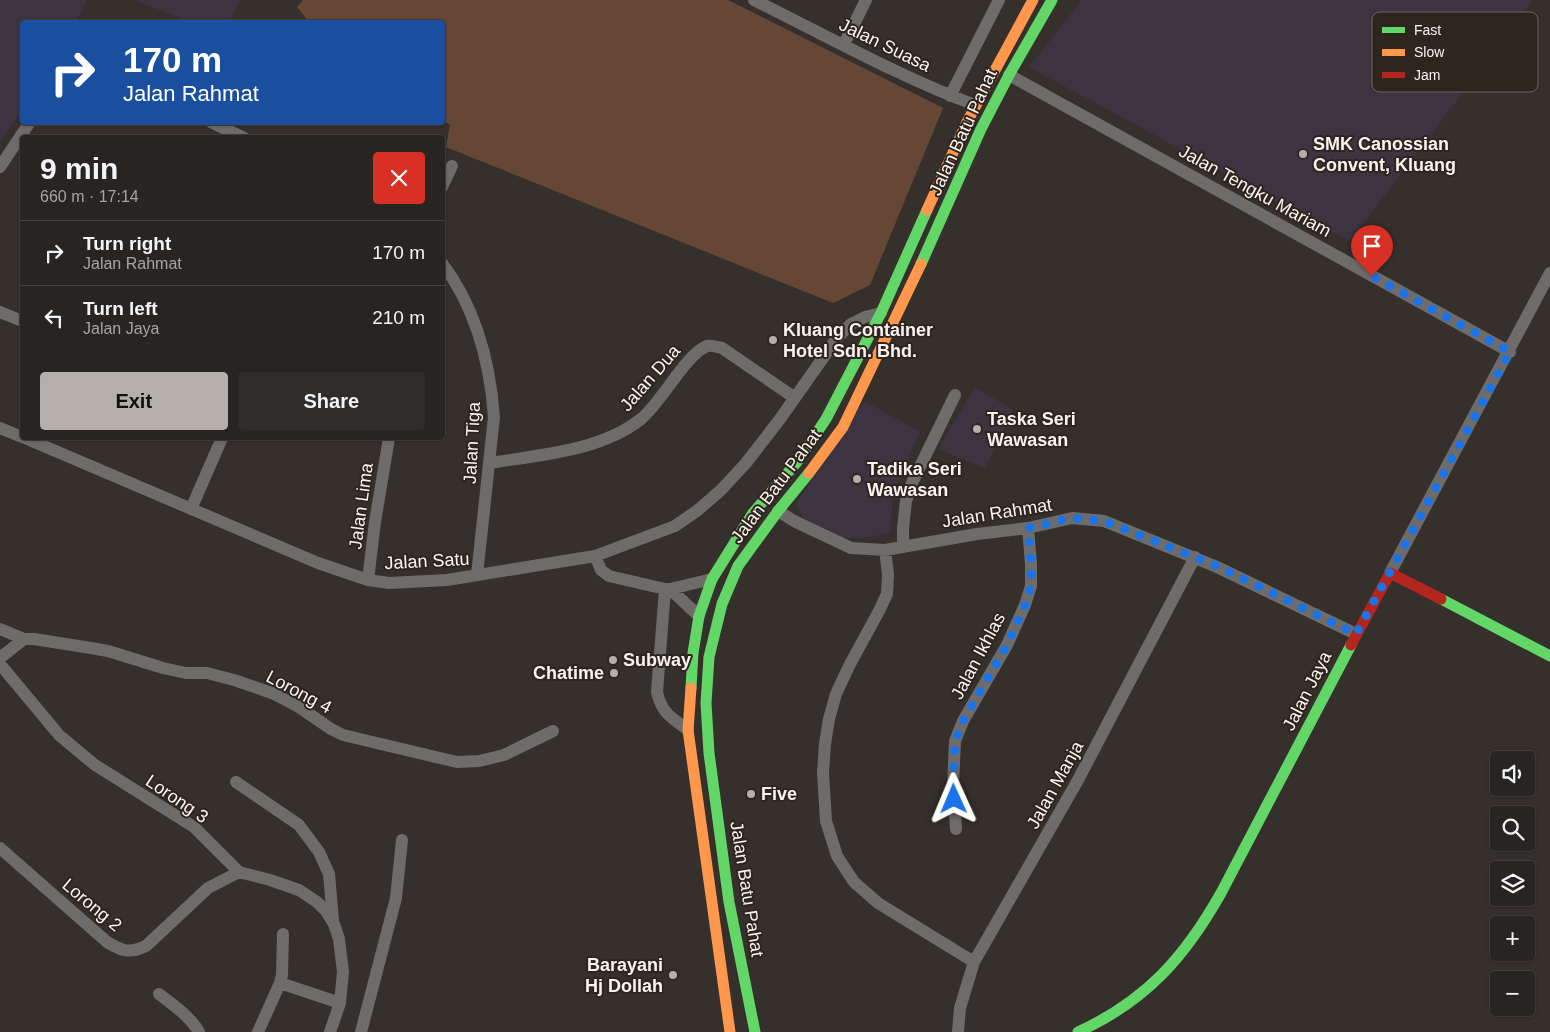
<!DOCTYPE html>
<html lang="en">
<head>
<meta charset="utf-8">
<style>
	body { margin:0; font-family:Arial,sans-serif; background:#302c2a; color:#f1f3f6; height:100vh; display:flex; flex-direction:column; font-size:19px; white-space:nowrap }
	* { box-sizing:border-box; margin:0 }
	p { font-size:16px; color:#a5a4a5 }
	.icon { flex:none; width:28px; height:28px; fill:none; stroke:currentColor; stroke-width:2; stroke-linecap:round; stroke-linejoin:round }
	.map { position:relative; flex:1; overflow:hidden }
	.drawer { position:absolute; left:20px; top:135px; width:425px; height:305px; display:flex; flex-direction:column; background:#282421; border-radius:5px; box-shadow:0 1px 4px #0004,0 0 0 1px #44413f }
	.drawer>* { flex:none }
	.top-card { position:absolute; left:20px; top:20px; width:425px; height:105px; border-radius:5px; box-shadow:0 1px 4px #0004,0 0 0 1px #44413f; background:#1a4fa0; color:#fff; overflow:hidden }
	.controls { position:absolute; left:1490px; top:751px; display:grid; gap:10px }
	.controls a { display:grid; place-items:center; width:45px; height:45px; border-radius:5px; background:#282421; box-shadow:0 1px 4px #0004,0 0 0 1px #44413f; font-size:25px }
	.pin { position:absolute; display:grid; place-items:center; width:42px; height:42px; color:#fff; margin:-51px -21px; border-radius:50% 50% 50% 0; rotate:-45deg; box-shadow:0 0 5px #0007 }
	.pin .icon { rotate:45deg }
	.me { position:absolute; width:55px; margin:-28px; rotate:359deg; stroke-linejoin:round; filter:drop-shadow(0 0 4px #0008) }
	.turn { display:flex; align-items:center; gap:18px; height:105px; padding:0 20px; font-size:22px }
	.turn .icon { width:65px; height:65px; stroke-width:2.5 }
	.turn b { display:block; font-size:35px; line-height:42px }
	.round { display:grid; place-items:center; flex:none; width:52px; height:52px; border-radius:5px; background:#302c2a }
	.head { display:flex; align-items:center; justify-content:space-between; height:85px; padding:0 20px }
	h1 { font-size:30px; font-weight:800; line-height:38px }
	.button { display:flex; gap:10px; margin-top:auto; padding:10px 20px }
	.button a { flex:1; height:58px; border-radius:5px; background:#b5afab; color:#111; font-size:20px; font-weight:800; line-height:58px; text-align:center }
	.button a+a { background:#302c2a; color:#f1f3f6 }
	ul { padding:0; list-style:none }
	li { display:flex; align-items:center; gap:15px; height:65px; padding:0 20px; border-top:1px solid #44413f }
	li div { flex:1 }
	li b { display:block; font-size:19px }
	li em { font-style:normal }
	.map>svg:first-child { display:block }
	.education { fill:#3d3442 }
	.green { fill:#664735 }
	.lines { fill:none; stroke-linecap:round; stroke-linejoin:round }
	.street { stroke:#6e6c6b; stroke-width:12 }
	.fast { stroke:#63d668; stroke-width:11 }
	.slow { stroke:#ff974d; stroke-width:11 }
	.jam { stroke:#b3261e; stroke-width:11 }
	.route { stroke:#1a73e8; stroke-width:9; stroke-dasharray:0 16.2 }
	.poi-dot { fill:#b5afab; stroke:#2f251f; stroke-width:2 }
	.labels { text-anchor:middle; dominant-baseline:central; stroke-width:4; stroke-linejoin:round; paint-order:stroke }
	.street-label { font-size:18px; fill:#faf3ef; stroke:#2f251f }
	.poi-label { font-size:18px; font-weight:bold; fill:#faf3ef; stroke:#2f251f; text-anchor:start }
	.key { fill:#2f251f; stroke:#6c635d; stroke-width:1 }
	.key-label { font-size:14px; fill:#faf3ef }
</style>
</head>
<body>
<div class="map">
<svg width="1550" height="1032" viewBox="0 0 1550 1032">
	<rect width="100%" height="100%" fill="#36302c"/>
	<path class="education" d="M0 0H87L76 22H22V110L0 142Z
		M135 0H240L230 22H190Z
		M1082 0H1533L1350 241 1029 67Z
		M975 387 1013 410 985 468 938 449Z
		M864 401 920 432 893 492 890 533 865 538H836L803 518 796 505Z"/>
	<path class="green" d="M303 0H728L943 108 870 285 833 303 446 147 450 125 443 120 442 22H309L297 7Z"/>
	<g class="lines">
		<path class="street" d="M754 0C827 36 900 77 975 105
			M844 44 866 0
			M1009 75 1510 352
			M950 96 999 0
			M211 122 244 138
			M0 167 30 122
			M442 187 452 166
			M442 263C476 308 490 362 494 417L477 575
			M0 312 22 321
			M0 428 22 437
			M25 438 318 563 368 580 389 583 447 580 595 556 675 526 698 510 721 490 746 463 780 419 837 338 851 324 865 317 881 313
			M490 463C539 455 601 451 641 419 661 403 687 353 707 346 712 345 717 347 722 348L795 398
			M191 509 222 438
			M778 511 794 521 851 548 885 550 977 534 1028 528 1072 518 1104 521 1217 567 1356 634
			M903 547V528L906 501 912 483 955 395
			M885 550 888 574 887 594 879 611 849 666 836 694 829 719 825 744 823 773 826 821 837 856 854 882 878 903 974 962
			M595 556 601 570 609 576 665 589H670L712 579
			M1390 573 1550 273
			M368 580 375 522 389 438
			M665 589 657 692C662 714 671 717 688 730
			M670 589 699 616
			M0 629 24 639H34L91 648 108 651 163 668 186 673H207L234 680 272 693 299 707 331 729 343 735 457 762 479 761 504 755 553 731
			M0 658 24 639
			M0 664 59 735 95 765 194 827 239 872 270 880 299 890 317 902 326 911 334 924 339 939 343 972 340 1003 330 1032
			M236 782 299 825 319 852 329 874 333 920
			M956 829 953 785 955 741 963 721 1007 645 1025 605 1031 586V564L1028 528
			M0 848 107 942C122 951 129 954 146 946L208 888 239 872
			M280 983 340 1003
			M159 994C173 1005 190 1016 199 1032
			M258 1032 280 983 282 975 283 934
			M361 1032 396 898 402 840
			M958 1032 960 1008 974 962 1078 780 1195 557"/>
		<path class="fast" d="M921 264 981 129 1009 75 1052 0
			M1441 599 1550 656
			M691 688 693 653 699 616 712 579 753 513 797 462 826 419 881 313 927 210
			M755 1032 729 902 709 753 706 703 709 657 722 604 738 566 778 511 809 473
			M1078 1032C1146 1001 1185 957 1221 893L1351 645"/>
		<path class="slow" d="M927 210 967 122 1033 0
			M809 473 843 427 921 264
			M691 688 688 730 730 1032"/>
		<path class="jam" d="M1351 645 1390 573 1441 599"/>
	</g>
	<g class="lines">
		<path class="route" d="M954 799 953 784 955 741 963 721 1007 645 1025 605 1031 586V564L1028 528 1072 518 1104 521 1217 566 1356 634 1510 352 1372 276"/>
	</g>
	<g class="poi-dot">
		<circle cx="1303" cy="154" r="5"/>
		<circle cx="773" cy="340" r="5"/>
		<circle cx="977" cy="429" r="5"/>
		<circle cx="857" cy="479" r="5"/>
		<circle cx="613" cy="660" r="5"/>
		<circle cx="614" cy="673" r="5"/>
		<circle cx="751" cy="794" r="5"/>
		<circle cx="673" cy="975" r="5"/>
	</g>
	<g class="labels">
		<g class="street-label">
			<text transform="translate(885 45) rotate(26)">Jalan Suasa</text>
			<text transform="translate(963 132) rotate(-65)">Jalan Batu Pahat</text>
			<text transform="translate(1255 191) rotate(29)">Jalan Tengku Mariam</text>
			<text transform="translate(650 378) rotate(-49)">Jalan Dua</text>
			<text transform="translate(472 443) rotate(-87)">Jalan Tiga</text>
			<text transform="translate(776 486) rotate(-53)">Jalan Batu Pahat</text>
			<text transform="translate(361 506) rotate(-82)">Jalan Lima</text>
			<text transform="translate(997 513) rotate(-9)">Jalan Rahmat</text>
			<text transform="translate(427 561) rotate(-3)">Jalan Satu</text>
			<text transform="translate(978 656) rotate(-62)">Jalan Ikhlas</text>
			<text transform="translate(1307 691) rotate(-63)">Jalan Jaya</text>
			<text transform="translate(299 692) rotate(28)">Lorong 4</text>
			<text transform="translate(1055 785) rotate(-61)">Jalan Manja</text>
			<text transform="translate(177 799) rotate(34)">Lorong 3</text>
			<text transform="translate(747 889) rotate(81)">Jalan Batu Pahat</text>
			<text transform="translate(92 905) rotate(40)">Lorong 2</text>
		</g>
		<g class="poi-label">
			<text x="1313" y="144">SMK Canossian<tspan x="1313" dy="21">Convent, Kluang</tspan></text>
			<text x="783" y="330">Kluang Container<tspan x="783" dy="21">Hotel Sdn. Bhd.</tspan></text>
			<text x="987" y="419">Taska Seri<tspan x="987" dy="21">Wawasan</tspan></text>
			<text x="867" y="469">Tadika Seri<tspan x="867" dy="21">Wawasan</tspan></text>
			<text x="623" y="660">Subway</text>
			<text x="604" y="673" text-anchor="end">Chatime</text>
			<text x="761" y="794">Five</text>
			<text x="663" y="965" text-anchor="end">Barayani<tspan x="663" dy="21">Hj Dollah</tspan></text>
		</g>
	</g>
	<rect x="1372" y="12" width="166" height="80" rx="8" class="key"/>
	<rect x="1382" y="27" width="23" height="6" fill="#63d668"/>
	<rect x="1382" y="49" width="23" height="7" fill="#ff974d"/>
	<rect x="1382" y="72" width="23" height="6" fill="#b3261e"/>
	<g class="key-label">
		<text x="1414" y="35">Fast</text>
		<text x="1414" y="57">Slow</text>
		<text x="1414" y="80">Jam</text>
	</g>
</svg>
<div class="controls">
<a><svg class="icon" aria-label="sound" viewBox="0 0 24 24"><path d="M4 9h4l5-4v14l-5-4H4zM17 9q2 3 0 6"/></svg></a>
<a><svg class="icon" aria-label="search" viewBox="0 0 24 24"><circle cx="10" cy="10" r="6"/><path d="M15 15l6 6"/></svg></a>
<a><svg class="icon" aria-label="layers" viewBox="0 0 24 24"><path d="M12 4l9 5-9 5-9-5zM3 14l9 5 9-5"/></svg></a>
<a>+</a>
<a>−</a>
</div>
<div class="pin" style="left:1372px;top:276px;background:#d93025"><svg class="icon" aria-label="arrive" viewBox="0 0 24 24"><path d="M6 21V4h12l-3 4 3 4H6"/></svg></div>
<svg class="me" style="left:954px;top:799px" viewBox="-20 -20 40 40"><path d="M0-17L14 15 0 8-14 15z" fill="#1a73e8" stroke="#fff" stroke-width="4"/></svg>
<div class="top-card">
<div class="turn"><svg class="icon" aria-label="right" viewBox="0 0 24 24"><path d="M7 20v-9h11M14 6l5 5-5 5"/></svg><div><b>170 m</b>Jalan Rahmat</div></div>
</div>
<section class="drawer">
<div class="head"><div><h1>9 min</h1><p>660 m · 17:14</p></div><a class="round" style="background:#d93025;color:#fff"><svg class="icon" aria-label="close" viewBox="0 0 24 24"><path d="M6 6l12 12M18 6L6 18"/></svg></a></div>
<ul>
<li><svg class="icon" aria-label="right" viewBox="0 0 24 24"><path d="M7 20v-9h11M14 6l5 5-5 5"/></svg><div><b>Turn right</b><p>Jalan Rahmat</p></div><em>170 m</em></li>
<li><svg class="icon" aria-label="left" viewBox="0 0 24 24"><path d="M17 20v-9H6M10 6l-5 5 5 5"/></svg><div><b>Turn left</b><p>Jalan Jaya</p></div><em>210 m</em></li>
</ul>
<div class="button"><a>Exit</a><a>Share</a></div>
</section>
</div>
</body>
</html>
